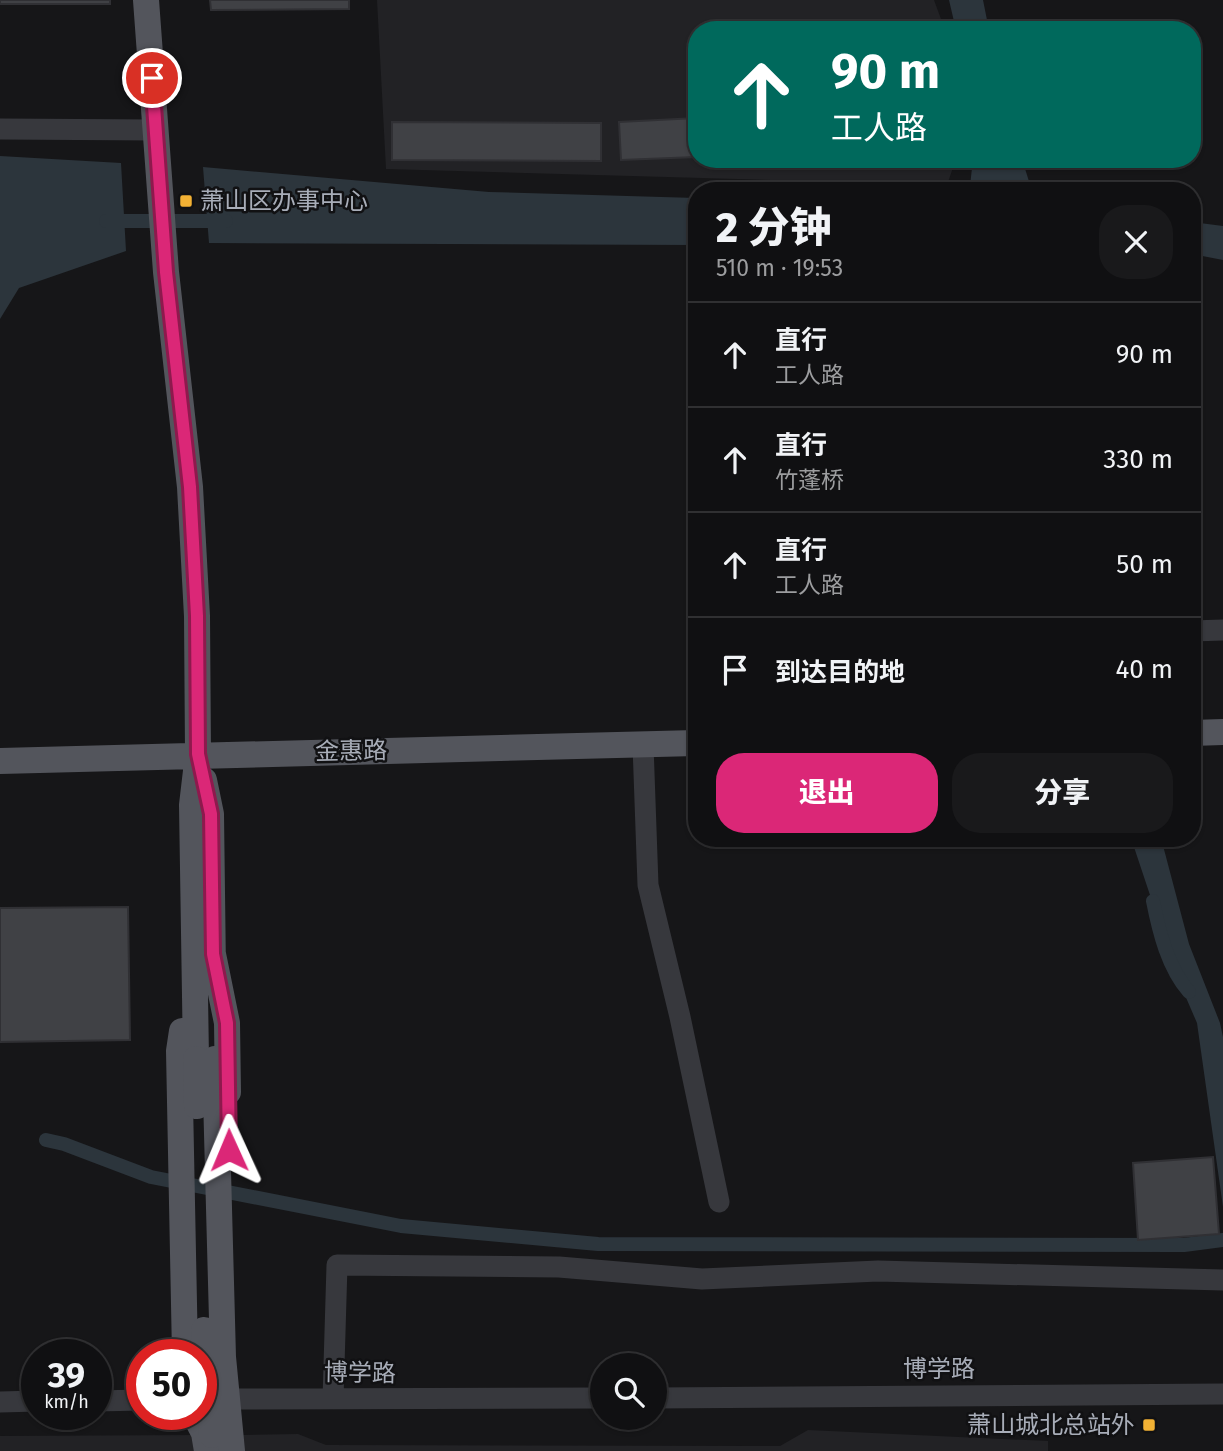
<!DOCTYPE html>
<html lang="zh">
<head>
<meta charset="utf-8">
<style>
	body { margin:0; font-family:"Fira Sans","Noto Sans SC",sans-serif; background:#19191b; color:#f1f3f6; height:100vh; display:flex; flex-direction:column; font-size:26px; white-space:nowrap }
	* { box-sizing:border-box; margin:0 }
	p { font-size:23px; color:#9c9d9f }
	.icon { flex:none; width:38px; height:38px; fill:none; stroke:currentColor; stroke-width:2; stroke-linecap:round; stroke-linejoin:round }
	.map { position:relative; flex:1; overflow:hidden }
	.details { position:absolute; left:688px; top:182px; width:513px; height:665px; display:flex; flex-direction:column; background:#101012; border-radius:28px; box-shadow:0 2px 5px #0004,0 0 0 2px #303032 }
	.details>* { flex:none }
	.guide { position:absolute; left:688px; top:21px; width:513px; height:147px; border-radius:28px; box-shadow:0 2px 5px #0004,0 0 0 2px #303032; background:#00695c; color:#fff; overflow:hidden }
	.tools { position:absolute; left:590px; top:1353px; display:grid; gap:14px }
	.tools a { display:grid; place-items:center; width:77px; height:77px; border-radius:50%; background:#101012; box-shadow:0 2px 5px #0004,0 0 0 2px #303032; font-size:35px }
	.speed { position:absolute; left:21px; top:1339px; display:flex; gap:14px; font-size:35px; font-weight:700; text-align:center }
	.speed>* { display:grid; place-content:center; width:91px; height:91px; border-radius:50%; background:#101012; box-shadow:0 2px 5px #0004,0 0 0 2px #303032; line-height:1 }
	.speed small { font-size:18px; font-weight:400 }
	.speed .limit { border:10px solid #d22; background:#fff; color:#111 }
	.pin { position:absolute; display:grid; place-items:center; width:60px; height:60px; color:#fff; margin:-30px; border:4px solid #fff; border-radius:50%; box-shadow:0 2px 7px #0007 }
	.me { position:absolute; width:77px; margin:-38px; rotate:359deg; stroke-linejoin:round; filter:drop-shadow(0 0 5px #0008) }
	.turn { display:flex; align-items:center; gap:24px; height:147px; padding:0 28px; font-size:32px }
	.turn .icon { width:91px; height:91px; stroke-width:2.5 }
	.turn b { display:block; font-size:49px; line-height:60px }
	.round { display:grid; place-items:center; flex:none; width:74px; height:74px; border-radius:28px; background:#19191b }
	.head { display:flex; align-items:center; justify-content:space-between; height:119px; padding:0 28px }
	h1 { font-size:42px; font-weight:800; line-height:52px }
	.action { display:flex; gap:14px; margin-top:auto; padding:14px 28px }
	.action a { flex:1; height:80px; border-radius:28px; background:#db2777; color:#fff; font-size:28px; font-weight:800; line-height:80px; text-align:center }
	.action a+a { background:#19191b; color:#f1f3f6 }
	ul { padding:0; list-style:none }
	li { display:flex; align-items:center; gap:21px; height:105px; padding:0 28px; border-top:2px solid #303032 }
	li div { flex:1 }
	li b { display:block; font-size:26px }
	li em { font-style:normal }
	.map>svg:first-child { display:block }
	.built { fill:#222225 }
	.water { fill:#2c353c }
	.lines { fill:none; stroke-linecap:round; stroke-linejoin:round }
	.canal { stroke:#2c353c; stroke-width:14 }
	.building { fill:#404145; stroke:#303034; stroke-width:2 }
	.minor { stroke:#37383d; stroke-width:21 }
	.major { stroke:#53555c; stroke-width:26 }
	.major-bridge { stroke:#53555c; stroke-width:26 }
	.route-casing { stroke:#8e194d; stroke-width:18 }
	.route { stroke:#db2777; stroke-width:12 }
	.poi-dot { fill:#f2b134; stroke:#111113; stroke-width:2.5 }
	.labels { text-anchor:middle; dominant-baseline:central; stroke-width:5; stroke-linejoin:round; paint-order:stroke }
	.poi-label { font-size:24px; fill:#a8adb8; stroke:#111113; text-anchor:start }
	.street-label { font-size:24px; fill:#a8adb8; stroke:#111113 }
</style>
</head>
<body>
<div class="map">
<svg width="1223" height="1451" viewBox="0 0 1223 1451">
	<rect width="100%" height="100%" fill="#161618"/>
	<path class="built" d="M377 0H934L945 30H696V159H956L947 185 386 169Z
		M808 1430 1048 1441V1451H244L242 1435 298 1434 326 1445 780 1446Z
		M201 1435 203 1451H0V1436Z"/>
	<path class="water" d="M949 0H983L989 30H956Z
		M0 156 121 163 126 251 19 288 0 319Z
		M973 159H1022L1032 191H937L970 186Z
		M203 167 489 192 696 198V245L209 243Z
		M1192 222 1223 226V260L1192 254Z
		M1131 838H1161L1189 944 1220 1023 1223 1037V1207L1197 1023 1178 979Z"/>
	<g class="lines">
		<path class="canal" d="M106 221H226
			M1153 901C1159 932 1168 968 1189 992
			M46 1140 64 1144 151 1177 401 1226 598 1244 1184 1245 1223 1240"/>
	</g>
	<path class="building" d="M0 0H110V4H0Z
		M210 0H349V9L211 10Z
		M696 118V157L621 160 619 122Z
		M392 122 601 123V161L392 160Z
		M128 907 130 1040 0 1042V908Z
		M1213 1157 1219 1234 1138 1240 1133 1163Z"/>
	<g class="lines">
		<path class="minor" d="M0 129 156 130
			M1192 631 1223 630
			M643 745 648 885 680 1017 719 1202
			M654 1398 1223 1394
			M214 1399 602 1398
			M333 1399 337 1265 559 1267 702 1279 878 1271 1223 1280
			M96 1401 142 1400
			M0 1402 37 1401"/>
		<path class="major" d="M146 0 166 272 190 487 197 616 198 754 192 805 196 1059
			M1192 733 1223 732
			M0 761 696 743
			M204 780 211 814 213 971
			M213 954 227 1023 228 1092
			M182 1031 179 1051 185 1354
			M194 1414 204 1433 207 1451"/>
		<path class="major-bridge" d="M196 1059 197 1106
			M215 1059 223 1357 232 1451
			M204 1330 212 1435"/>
	</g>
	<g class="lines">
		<g class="route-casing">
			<path id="route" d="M152 78 166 272 190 487 197 616 198 754 211 814 213 954 227 1023 229 1150"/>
		</g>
		<use href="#route" class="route"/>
	</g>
	<g class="poi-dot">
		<rect x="179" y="194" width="14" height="14" rx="3.5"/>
		<rect x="1142" y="1418" width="14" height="14" rx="3.5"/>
	</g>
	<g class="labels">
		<g class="poi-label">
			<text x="200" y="201">萧山区办事中心</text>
			<text x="1135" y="1425" text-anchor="end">萧山城北总站外</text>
		</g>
		<g class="street-label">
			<text transform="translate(351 751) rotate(-1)">金惠路</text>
			<text x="939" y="1369">博学路</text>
			<text transform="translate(360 1373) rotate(1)">博学路</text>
		</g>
	</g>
</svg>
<div class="tools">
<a><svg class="icon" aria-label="search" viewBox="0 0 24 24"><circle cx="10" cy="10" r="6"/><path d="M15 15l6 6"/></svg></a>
</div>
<div class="speed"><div>39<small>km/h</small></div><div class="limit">50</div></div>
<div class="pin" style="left:152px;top:78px;background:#d93025"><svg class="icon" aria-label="arrive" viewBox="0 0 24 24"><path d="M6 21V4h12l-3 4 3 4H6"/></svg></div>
<svg class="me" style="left:229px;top:1150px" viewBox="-20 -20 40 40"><path d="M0-17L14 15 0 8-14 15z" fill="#db2777" stroke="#fff" stroke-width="4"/></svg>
<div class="guide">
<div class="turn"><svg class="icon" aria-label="ahead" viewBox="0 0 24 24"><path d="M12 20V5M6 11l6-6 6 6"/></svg><div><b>90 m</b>工人路</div></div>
</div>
<section class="details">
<div class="head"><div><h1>2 分钟</h1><p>510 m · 19:53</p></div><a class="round"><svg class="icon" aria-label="close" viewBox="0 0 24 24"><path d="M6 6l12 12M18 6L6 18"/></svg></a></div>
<ul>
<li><svg class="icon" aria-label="ahead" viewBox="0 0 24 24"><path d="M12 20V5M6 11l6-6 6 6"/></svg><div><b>直行</b><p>工人路</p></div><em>90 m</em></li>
<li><svg class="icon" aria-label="ahead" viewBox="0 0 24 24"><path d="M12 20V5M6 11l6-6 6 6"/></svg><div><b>直行</b><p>竹蓬桥</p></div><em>330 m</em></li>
<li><svg class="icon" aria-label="ahead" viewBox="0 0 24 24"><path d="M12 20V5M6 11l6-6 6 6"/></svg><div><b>直行</b><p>工人路</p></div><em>50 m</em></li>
<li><svg class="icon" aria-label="arrive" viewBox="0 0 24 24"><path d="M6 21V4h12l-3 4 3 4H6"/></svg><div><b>到达目的地</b></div><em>40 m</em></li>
</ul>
<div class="action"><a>退出</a><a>分享</a></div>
</section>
</div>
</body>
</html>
